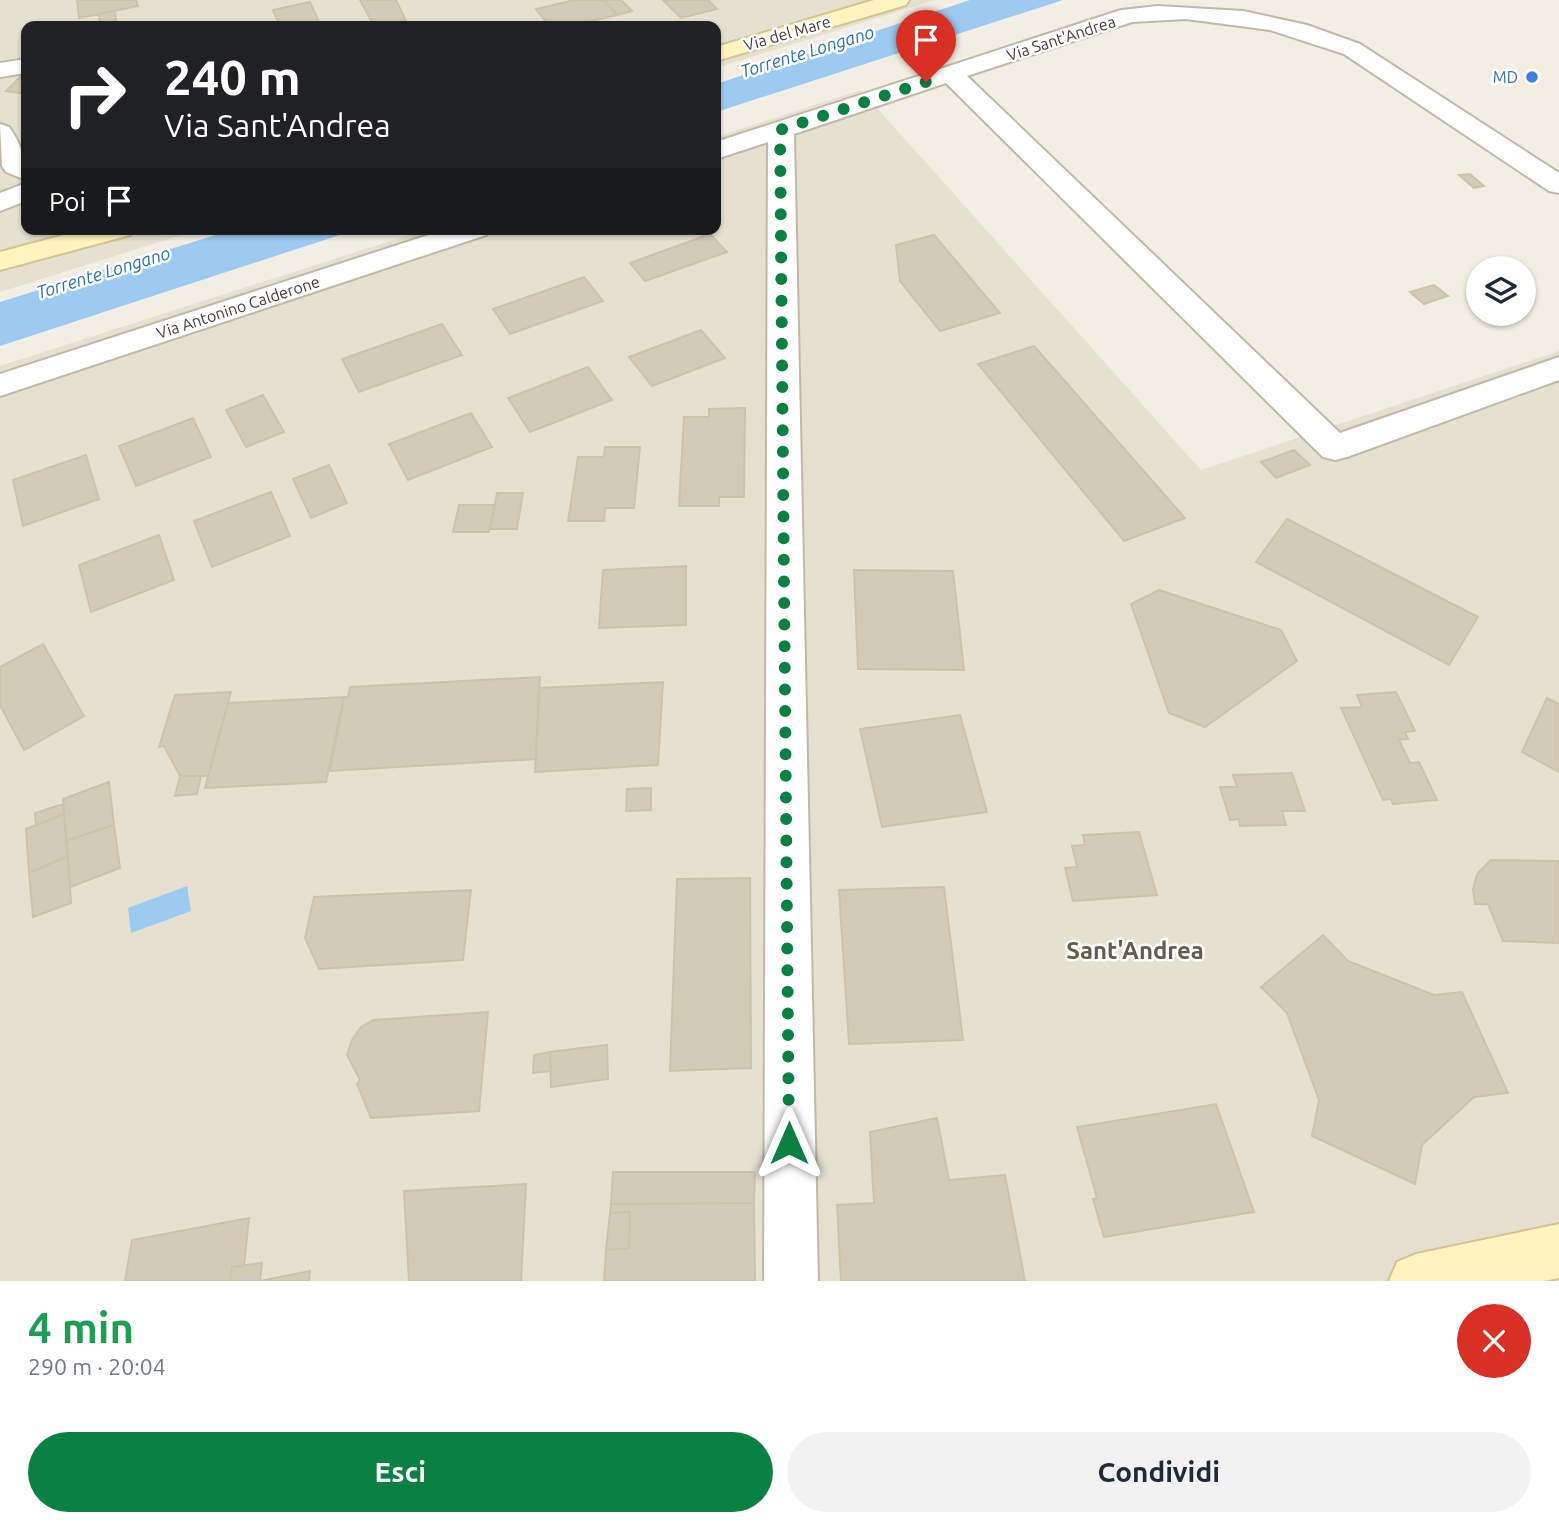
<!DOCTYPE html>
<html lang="it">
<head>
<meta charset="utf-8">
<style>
	body { margin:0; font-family:Ubuntu,sans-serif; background:#f2f2f3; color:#1f2937; height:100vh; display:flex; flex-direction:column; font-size:26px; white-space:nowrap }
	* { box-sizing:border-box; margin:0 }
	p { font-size:23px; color:#747a83 }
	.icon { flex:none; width:38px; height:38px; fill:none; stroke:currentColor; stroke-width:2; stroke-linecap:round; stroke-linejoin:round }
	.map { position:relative; height:1281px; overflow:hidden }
	.sheet { display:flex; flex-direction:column; background:#fff; flex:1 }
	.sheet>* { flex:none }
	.top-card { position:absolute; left:21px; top:21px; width:700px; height:214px; border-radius:14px; box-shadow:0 2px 5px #0004; background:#202124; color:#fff; overflow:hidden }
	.tools { position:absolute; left:1466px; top:256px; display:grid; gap:14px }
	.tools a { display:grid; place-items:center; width:70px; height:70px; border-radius:50%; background:#fff; box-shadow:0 2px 5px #0004; font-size:35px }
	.pin { position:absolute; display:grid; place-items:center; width:60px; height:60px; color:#fff; margin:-72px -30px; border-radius:50% 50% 50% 0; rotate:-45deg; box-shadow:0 0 7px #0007 }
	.pin .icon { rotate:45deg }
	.me { position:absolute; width:77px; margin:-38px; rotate:0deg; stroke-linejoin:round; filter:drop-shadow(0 0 5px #0008) }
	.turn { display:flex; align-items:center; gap:24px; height:147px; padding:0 28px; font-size:32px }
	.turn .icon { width:91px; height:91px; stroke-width:2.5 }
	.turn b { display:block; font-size:49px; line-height:60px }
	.then { display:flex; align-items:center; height:66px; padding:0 28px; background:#0003; gap:14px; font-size:26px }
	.round { display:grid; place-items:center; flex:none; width:74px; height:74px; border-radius:37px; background:#f2f2f3 }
	.overview { display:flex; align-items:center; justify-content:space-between; height:119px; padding:0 28px }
	h1 { font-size:42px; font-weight:700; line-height:52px; color:#1e9e55 }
	.cta { display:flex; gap:14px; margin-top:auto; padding:14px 28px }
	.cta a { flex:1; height:80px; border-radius:42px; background:#0b8043; color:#fff; font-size:28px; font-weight:700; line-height:80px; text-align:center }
	.cta a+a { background:#f2f2f3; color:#1f2937 }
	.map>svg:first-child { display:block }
	.residential { fill:#e6e0d1 }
	.water { fill:#9dcaf1 }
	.building { fill:#d3cab8; stroke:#cec2ab; stroke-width:2 }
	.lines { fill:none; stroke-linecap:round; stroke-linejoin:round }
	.street-casing { stroke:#c0b9a8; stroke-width:4 }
	.secondary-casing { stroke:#d3c492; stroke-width:4 }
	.street { fill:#fff; fill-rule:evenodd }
	.secondary { fill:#fff3bf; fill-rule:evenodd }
	.route { stroke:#0b8043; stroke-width:12; stroke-dasharray:0 21.6 }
	.shop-dot { fill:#3f7fe0; stroke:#fff; stroke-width:2.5 }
	.labels { text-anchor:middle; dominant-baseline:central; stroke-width:5; stroke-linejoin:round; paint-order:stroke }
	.far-street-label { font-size:16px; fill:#433e33; stroke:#fff }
	.far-shop-label { font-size:16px; fill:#366cbe; stroke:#fff; text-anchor:end }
	.far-water-label { font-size:18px; font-style:italic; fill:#2c71b0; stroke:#fff }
	.near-neighbourhood-label { font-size:24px; font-weight:bold; fill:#665c4a; stroke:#fff }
</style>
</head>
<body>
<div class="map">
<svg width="1559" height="1281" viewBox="0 0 1559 1281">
	<rect width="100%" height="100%" fill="#f2eee3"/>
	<path class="residential" d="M0 0H935L716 68V26H26V229H201L0 292Z
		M861 90 1201 470 1559 351V1281H0V366L428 229H716V137Z"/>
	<path class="water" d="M970 0H1063L716 112V84Z
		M235 229H358L0 346V302Z
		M187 886 191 911 131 933 128 908Z"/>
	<path class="building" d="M77 0H136L138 6 79 18Z
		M360 0H396L408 25 374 26Z
		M574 0H604L617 15 571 26H549L536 9Z
		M604 0H621L632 11 617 15Z
		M663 0H708L717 9 681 18Z
		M310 2 321 26H280L273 10Z
		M115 11 116 21 100 24 99 14Z
		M21 76H26V94L6 91Z
		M1470 174 1484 186 1474 188 1459 175Z
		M710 234 727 252 645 281 630 263Z
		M934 235 1000 313 940 331 900 281 896 245Z
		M584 277 603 301 510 334 493 309Z
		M1434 285 1448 296 1424 304 1410 292Z
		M442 324 462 355 359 392 342 359Z
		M701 330 725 358 652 386 629 357Z
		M1034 346 1185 518 1124 541 978 364Z
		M588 367 612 400 530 432 508 398Z
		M263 395 284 432 246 447 226 410Z
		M745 408 744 497H719V506H679L684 417H709V409Z
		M471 413 492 447 408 480 389 444Z
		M193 418 211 457 136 486 119 446Z
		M605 447H640L634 508H605L604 521H568L578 457H604Z
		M1294 450 1310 465 1276 478 1261 462Z
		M86 455 99 499 23 526 13 480Z
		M329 465 347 503 311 518 293 479Z
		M271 492 290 536 212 567 194 521Z
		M497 493H523L517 529H490Z
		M459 505H495L489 532H453Z
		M1287 519 1478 617 1449 665 1256 562Z
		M159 535 174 580 91 612 79 565Z
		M686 566V625L599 628 603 570Z
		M854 570 953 571 964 670 858 669Z
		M1159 590 1281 630 1297 661 1205 727 1169 713 1131 604Z
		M43 644 84 716 24 750 0 705V667Z
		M540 677 536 759 330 771 344 697H348L350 687Z
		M663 682 658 765 535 772 539 688Z
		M231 692 208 776H180L164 746 159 747 175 695Z
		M1396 692 1415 731 1405 732 1408 739 1399 740 1410 763 1419 762 1437 800 1393 804 1391 799 1383 800 1341 708 1362 707 1357 695Z
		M344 697 326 782 205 788 228 703Z
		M1547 698 1559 704V772L1522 752Z
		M960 715 987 812 882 827 860 729Z
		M1292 773 1305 811H1282L1286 825 1240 826 1239 819 1230 820 1220 787H1237L1233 775Z
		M180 776H201L197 794 175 796Z
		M109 782 114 825 66 841 63 799Z
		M651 788V810L626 811 627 789Z
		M63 804 64 814 36 826 35 813Z
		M64 814 68 856 29 873 26 829Z
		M114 825 120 868 70 887 66 841Z
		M1139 832 1157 895 1073 901 1065 868 1077 867 1072 846 1085 845 1083 835Z
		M68 856 71 903 33 917 29 873Z
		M1491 860 1559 861V943L1503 941 1488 904H1475L1473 889 1477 874Z
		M750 878 751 1068 670 1071 677 879Z
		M944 887 963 1040 849 1044 839 890Z
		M471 890 463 960 319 969 305 938 314 897Z
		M1323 935 1348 961 1434 995 1462 992 1508 1093 1474 1097 1422 1145 1415 1184 1312 1136 1319 1100 1287 1013 1261 987Z
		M488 1012 479 1111 371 1118 357 1084 360 1080 347 1055 352 1040 361 1027 373 1020Z
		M607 1045 608 1079 551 1087 550 1052Z
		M550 1052 551 1071 533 1073 534 1055Z
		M1216 1104 1254 1212 1104 1237 1093 1199 1097 1198 1077 1127Z
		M937 1118 949 1180 1005 1175 1025 1281H841L837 1205 874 1203 870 1132Z
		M613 1172H755L754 1203 611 1204Z
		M526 1184 521 1281H409L404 1191Z
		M754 1203 755 1281H604L606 1250 629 1248 630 1212 610 1213 611 1204Z
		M630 1212 629 1248 606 1250 610 1213Z
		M249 1218 244 1266 232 1267 230 1281H125L132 1240Z
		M262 1263 260 1281H230L232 1267Z
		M310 1271 309 1281H260Z"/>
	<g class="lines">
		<g class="street-casing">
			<path id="street" d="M1158 6 1243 11 1307 25 1360 44 1559 173V193L1549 191 1344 54 1270 30 1186 19 1132 22 967 76 1340 433 1559 357V380L1347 457 1335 460 1323 457 946 83 794 134 818 1281H764L768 142 716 159V142L1121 10Z
				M26 59V73L0 77V63Z
				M0 124 9 127C21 143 26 160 26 180L6 172 2 166Z
				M26 183V201L0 211V193Z
				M447 229H490L486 235 0 396V374Z"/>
		</g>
		<g class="secondary-casing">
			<path id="secondary" d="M874 0H909L906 5 716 61V47Z
				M86 229H134L130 235 0 270V252Z
				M1559 1224V1278L1544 1281H1389L1397 1262 1416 1254Z"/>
		</g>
		<use href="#street" class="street"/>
		<use href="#secondary" class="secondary"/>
	</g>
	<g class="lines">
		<path class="route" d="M789 1143 780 130 926 82"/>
	</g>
	<circle class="shop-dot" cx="1532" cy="77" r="7"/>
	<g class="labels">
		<g class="far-street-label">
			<text transform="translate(787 33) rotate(-16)">Via del Mare</text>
			<text transform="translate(1061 38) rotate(-18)">Via Sant'Andrea</text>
			<text transform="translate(238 307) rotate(-18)">Via Antonino Calderone</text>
		</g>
		<g class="far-shop-label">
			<text x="1518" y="77">MD</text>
		</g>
		<g class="far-water-label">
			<text transform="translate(807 51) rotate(-17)">Torrente Longano</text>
			<text transform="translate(103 272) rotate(-17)">Torrente Longano</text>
		</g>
		<g class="near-neighbourhood-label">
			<text x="1135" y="950">Sant'Andrea</text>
		</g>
	</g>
</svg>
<div class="tools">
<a><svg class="icon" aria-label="layers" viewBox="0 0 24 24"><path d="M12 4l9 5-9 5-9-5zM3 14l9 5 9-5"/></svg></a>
</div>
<div class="pin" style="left:926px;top:82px;background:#d93025"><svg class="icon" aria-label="arrive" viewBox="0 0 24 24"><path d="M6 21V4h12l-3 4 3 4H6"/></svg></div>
<svg class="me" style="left:789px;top:1143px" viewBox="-20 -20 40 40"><path d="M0-17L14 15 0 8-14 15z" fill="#0b8043" stroke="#fff" stroke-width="4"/></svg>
<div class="top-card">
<div class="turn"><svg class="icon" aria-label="right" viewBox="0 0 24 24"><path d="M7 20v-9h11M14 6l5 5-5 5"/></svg><div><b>240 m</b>Via Sant'Andrea</div></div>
<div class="then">Poi<svg class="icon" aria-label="arrive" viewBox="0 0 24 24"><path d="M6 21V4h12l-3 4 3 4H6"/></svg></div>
</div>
</div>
<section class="sheet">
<div class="overview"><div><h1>4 min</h1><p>290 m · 20:04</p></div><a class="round" style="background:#d93025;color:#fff"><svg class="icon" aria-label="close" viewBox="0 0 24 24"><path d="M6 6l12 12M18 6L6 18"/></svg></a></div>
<div class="cta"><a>Esci</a><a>Condividi</a></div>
</section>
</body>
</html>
